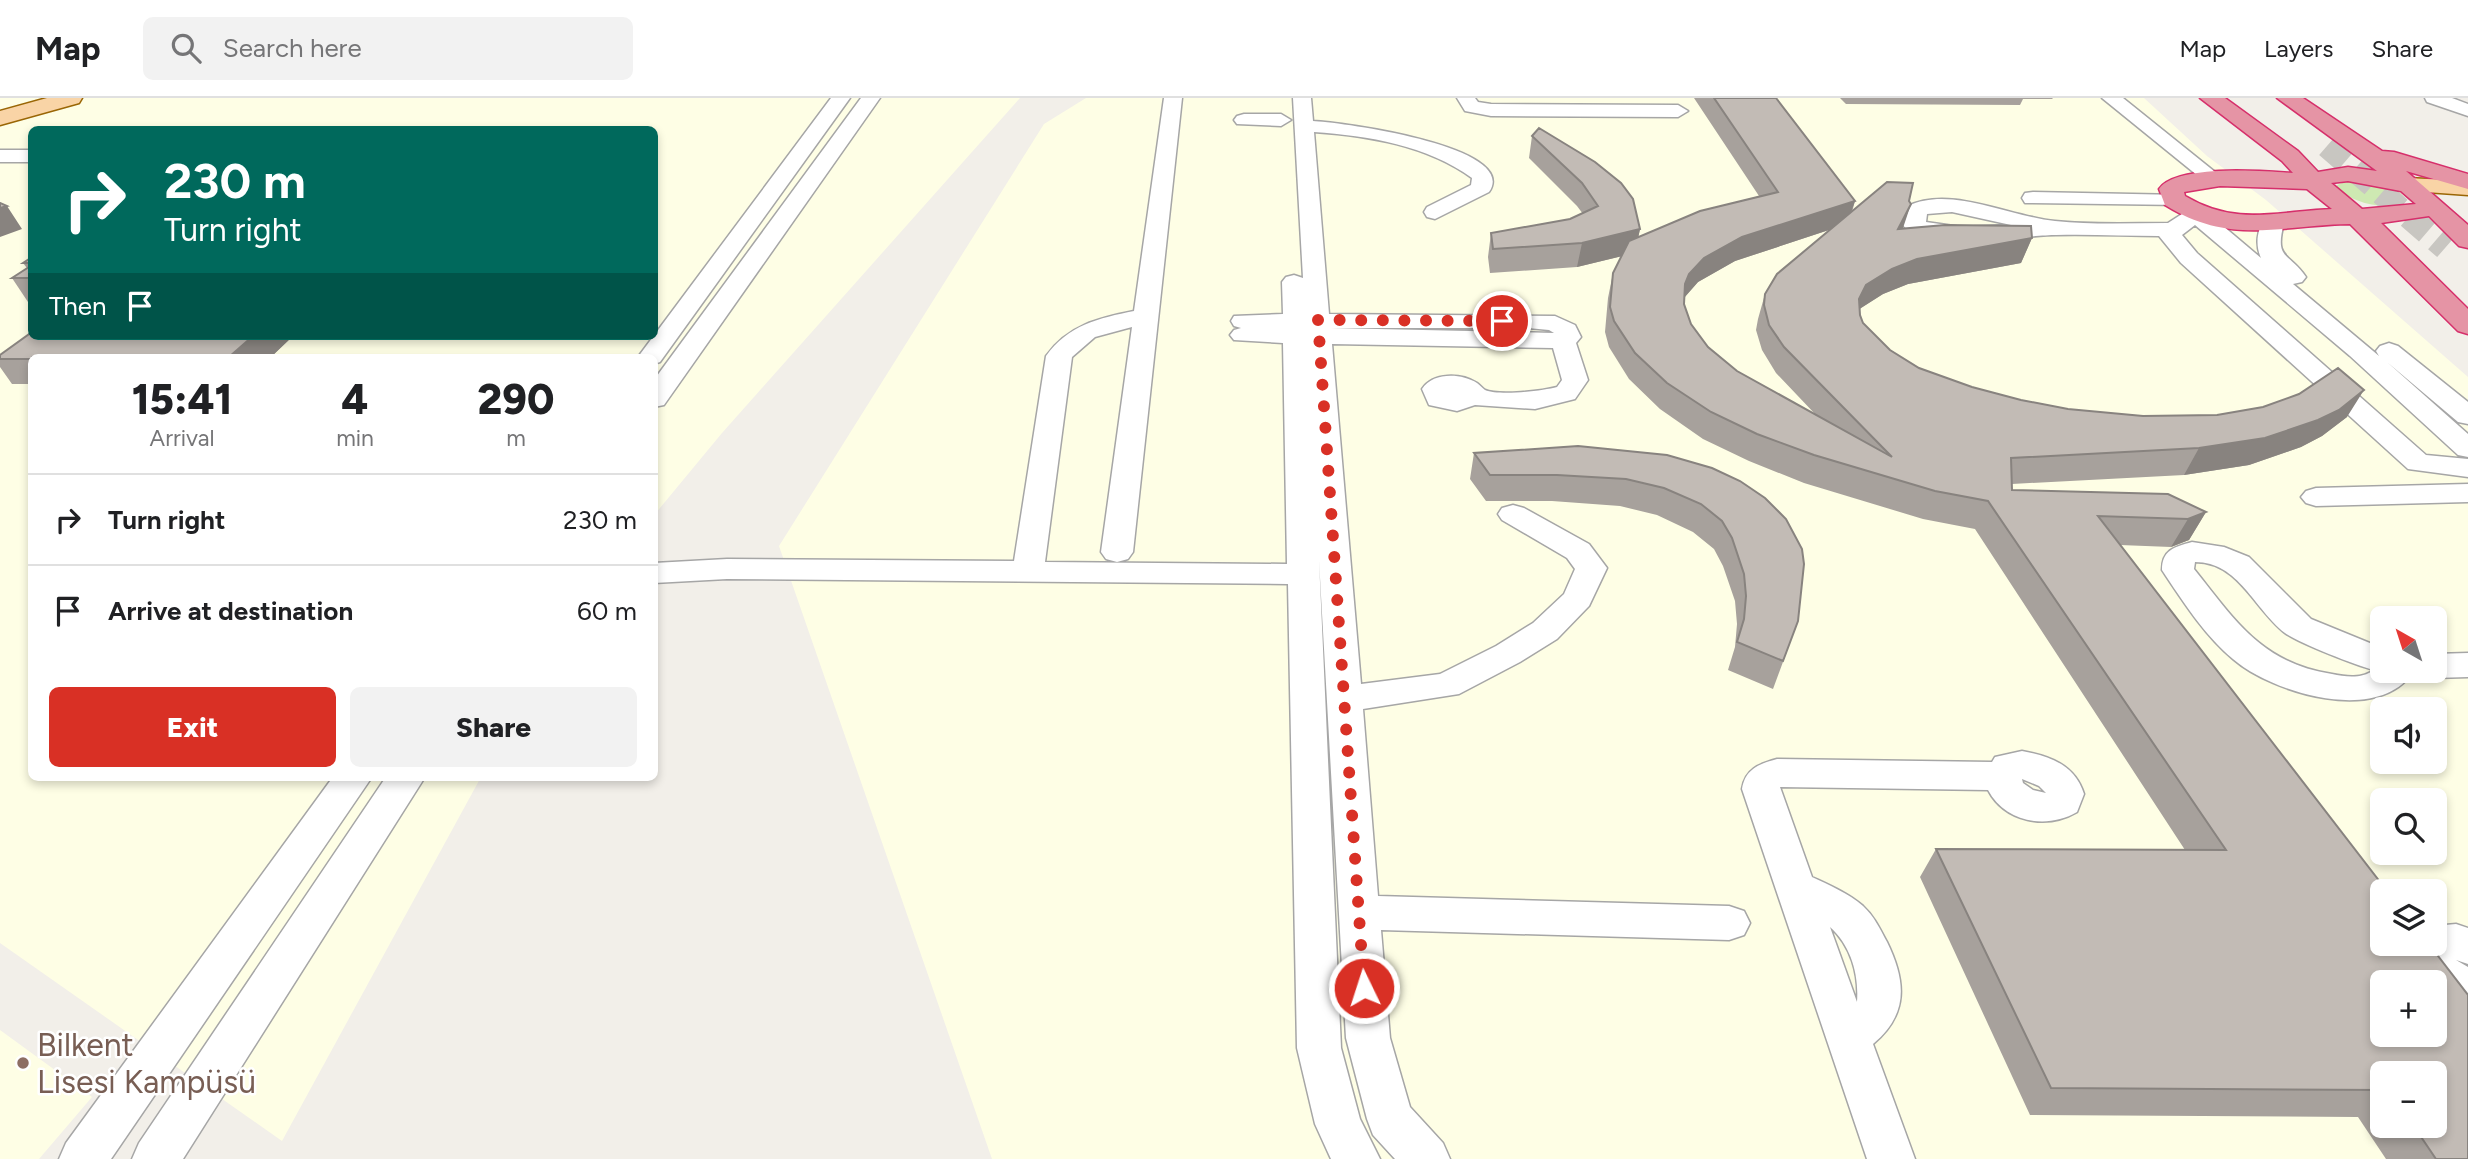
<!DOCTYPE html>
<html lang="en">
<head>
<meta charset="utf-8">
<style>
	body { margin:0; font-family:Figtree,sans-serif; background:#f2f2f2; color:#202124; height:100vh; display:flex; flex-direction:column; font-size:26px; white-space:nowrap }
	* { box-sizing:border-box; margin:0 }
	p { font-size:23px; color:#757577 }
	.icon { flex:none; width:38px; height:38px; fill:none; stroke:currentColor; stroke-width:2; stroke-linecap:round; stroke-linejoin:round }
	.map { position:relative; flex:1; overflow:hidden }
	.side { position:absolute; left:28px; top:256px; width:630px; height:427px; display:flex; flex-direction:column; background:#fff; border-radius:10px; box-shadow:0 4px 10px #0003 }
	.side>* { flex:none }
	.guide { position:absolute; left:28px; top:28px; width:630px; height:214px; border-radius:10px; box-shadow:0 4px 10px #0003; background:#00695c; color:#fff; overflow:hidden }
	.needle { width:46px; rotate:321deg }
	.buttons { position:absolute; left:2370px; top:508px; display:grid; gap:14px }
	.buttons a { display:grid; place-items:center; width:77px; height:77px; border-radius:10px; background:#fff; box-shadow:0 4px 10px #0003; font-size:35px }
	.pin { position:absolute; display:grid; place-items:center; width:60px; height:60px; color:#fff; margin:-30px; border:4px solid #fff; border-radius:50%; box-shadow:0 2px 7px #0007 }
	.me { position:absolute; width:77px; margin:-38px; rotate:356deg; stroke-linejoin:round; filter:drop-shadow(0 0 5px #0008) }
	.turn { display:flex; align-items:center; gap:24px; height:147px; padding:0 21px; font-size:32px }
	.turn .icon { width:91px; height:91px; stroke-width:2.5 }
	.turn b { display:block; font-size:49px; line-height:60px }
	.then { display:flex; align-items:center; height:66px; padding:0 21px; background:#0003; gap:14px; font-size:26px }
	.eta { display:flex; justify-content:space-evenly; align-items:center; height:119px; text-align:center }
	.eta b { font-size:42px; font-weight:800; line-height:49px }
	.action { display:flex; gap:14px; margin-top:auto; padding:14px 21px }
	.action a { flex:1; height:80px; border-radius:10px; background:#d93025; color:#fff; font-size:28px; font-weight:800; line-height:80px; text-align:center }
	.action a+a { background:#f2f2f2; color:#202124 }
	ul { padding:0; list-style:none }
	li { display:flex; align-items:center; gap:21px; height:91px; padding:0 21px; border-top:2px solid #e0e0e0 }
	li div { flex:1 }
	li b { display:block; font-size:26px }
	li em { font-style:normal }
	header { display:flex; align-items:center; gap:42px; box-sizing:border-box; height:98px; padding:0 35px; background:#fff; border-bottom:2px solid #e0e0e0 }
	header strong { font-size:33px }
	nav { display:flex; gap:38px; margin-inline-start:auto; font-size:24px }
	.search { width:490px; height:63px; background:#f2f2f2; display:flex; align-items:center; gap:18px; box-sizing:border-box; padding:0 24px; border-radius:10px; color:#757577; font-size:26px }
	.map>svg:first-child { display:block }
	.education { fill:#fefee5; fill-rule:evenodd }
	.grass { fill:#cee9b2 }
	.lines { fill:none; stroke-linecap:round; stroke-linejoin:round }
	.highway-tunnel { stroke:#c8c6c1; stroke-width:24; stroke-dasharray:24 12; stroke-linecap:butt }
	.minor-casing { stroke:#a6a6a6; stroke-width:3 }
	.major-casing { stroke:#9a6605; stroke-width:3 }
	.highway-casing { stroke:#d62f6b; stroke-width:3 }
	.minor { fill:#fff; fill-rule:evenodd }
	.major { fill:#f9d4a6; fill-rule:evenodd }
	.highway { fill:#e594a5; fill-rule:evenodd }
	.wall { fill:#a7a19c; fill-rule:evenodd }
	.shaded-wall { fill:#88837f }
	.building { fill:#c2bbb5; stroke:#88837f; stroke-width:2; fill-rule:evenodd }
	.route { stroke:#d93025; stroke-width:12; stroke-dasharray:0 21.6 }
	.education-dot { fill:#8d6e63; stroke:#fff; stroke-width:2.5 }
	.labels { text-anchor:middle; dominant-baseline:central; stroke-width:5; stroke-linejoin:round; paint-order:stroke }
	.near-education-label { font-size:32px; fill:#785e54; stroke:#fff; text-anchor:start }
</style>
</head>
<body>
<header>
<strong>Map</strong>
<div class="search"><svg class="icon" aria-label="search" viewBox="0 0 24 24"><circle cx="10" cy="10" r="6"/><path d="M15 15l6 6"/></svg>Search here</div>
<nav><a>Map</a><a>Layers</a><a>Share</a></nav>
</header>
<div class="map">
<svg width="2468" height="1061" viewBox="0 0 2468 1061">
	<rect width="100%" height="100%" fill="#f2efe9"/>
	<path class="education" d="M0 0H1020L722 335 655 416 654 259H32V679H481L282 1043 0 845ZM32 32H654V238H32Z
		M1086 0H2144L2207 58 2266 102 2468 279V1061H992L779 448 1044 26ZM2382 520H2434V572H2382ZM2382 611H2434V663H2382ZM2382 702H2434V754H2382ZM2382 793H2434V845H2382ZM2382 884H2434V936H2382ZM2382 975H2434V1027H2382Z
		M0 932 92 999 39 1061H0Z"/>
	<path class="grass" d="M2347 83C2364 82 2400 86 2406 103 2387 114 2352 105 2337 90V87Z"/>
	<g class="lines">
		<path class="highway-tunnel" d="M2327 48 2445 150"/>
		<g class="minor-casing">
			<path id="minor" d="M831 0H850L660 264 654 266V259H638Z
				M861 0H880L664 307 654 309V282Z
				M1164 0H1182L1133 454 1128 461 1117 464 1106 461 1101 454 1132 229 1095 239 1072 259 1045 464 1287 466 1283 245 1234 242 1230 237 1234 232 1241 230 1234 228 1231 223 1234 218 1283 216 1282 184 1286 179 1294 177 1303 180 1293 0H1311L1313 23C1338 24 1521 48 1489 94L1435 121 1427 119 1424 114 1427 109 1471 87 1472 80C1426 47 1369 38 1314 34L1329 216 1555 218 1575 227 1581 239 1576 245 1588 282 1575 301 1535 311 1475 307 1457 313 1429 307 1422 291C1433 274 1461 275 1477 285 1480 287 1482 290 1485 292 1499 298 1542 293 1557 289L1562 282 1553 250 1332 246 1361 586 1440 576 1496 548 1533 525 1564 496 1575 471 1567 460 1502 422 1498 416 1502 410 1513 407 1524 410 1589 446 1607 470 1589 508 1557 541 1520 564 1459 596 1363 611 1378 798 1729 808 1744 813 1750 825 1744 837 1729 842 1381 832 1390 940 1410 1009 1443 1045 1450 1061H1395L1373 1037 1367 1021 1346 940 1319 462 1341 950 1360 1021 1380 1061H1331L1315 1026 1297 950 1288 486 727 481 654 485V465L727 461 1014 463 1046 258C1068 227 1099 220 1134 213ZM1331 230H1528L1549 232 1554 235Z
				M1457 0H1475L1478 4 1491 6 1678 7 1688 13 1678 19 1491 18 1465 13Z
				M2102 0H2123L2225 82 2222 86H2208Z
				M2425 0H2452L2468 6V18L2427 4Z
				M1244 16H1281L1291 22 1281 28 1237 26 1234 22 1237 18Z
				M0 52H32V64H0Z
				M2033 94 2182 97 2185 102 2182 106H2197L2261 160C2255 147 2257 132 2265 120H2281L2284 125C2274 162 2289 154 2306 179L2302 184 2293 186 2379 258 2376 253 2380 248 2389 245 2398 248 2468 304V326L2458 324 2387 264 2468 336V359L2458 357 2350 258 2195 127 2182 137 2197 155 2426 357 2468 361V379L2408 371 2181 165 2159 138C2125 138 2090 136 2056 137 2026 137 1922 154 1903 127L1908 108C1950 87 2011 119 2055 123 2093 127 2131 125 2168 125L2182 116 2178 111 2181 107 2025 105 2022 100 2025 95ZM1952 114 2011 127 1961 129 1926 124 1927 116Z
				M2468 386V404L2316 408 2306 405 2301 399 2306 393 2316 390Z
				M2192 444 2224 449 2249 459 2311 521 2382 550V572H2414C2381 628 2272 595 2233 561 2205 538 2182 502 2162 472 2162 452 2174 449 2192 444ZM2195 464C2239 464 2254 511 2285 535 2299 545 2355 567 2374 572 2362 581 2346 579 2332 576 2261 565 2235 522 2194 471Z
				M2468 555V579L2434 580 2422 576 2419 572H2434V556Z
				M2022 653C2050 658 2075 667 2084 696L2077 714C2046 732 2005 724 1988 692L1780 689 1812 779C1829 787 1848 795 1863 808 1874 818 1880 831 1887 844 1906 883 1909 916 1873 946L1915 1061H1867L1742 691C1745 671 1759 666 1777 661L1992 664 1995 659ZM2022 681 2039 688 2046 695 2033 692 2023 685ZM1830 829C1851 848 1859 876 1857 904Z
				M333 679H372L111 1061H59L66 1045Z
				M386 679H425L183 1061H132L139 1045Z
				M2456 826 2468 830V866L2456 862 2468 869V910L2434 893V884H2423L2408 856 2413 845H2434V828Z"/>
		</g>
		<g class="major-casing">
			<path id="major" d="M47 0H82L79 5 0 27V13Z
				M2407 80 2468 83V97L2398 92 2395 87 2398 82Z"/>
		</g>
		<g class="highway-casing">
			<path id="highway" d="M2200 0H2225L2298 53 2318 74 2348 69 2377 73 2277 0H2303L2382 53 2394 54 2468 76V91L2406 73 2468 127V150L2459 148 2429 118 2381 125 2468 211V236L2458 233 2350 126C2281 127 2230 148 2165 107L2159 91C2176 66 2264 73 2293 75L2282 63ZM2348 83 2401 93 2416 106 2362 111 2331 85ZM2220 88 2307 91 2332 111C2277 113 2237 129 2185 98L2184 94Z"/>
		</g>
		<use href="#minor" class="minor"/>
		<use href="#major" class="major"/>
		<use href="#highway" class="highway"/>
	</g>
	<path class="wall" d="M1694 0H1776L1855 103 1852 114 1902 131 2032 140 2021 165 1908 186 1883 196 1859 211 1860 217 1863 225 1890 252 1919 270 1972 289 2021 302 2068 311 2143 318 2347 319 2322 338 2301 349 2249 367 2184 377 2012 386V392L2206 414 2189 442 2171 449 2120 447 2468 1061H2386L2358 1019 2030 1017 1920 779 1936 751 2185 752 1975 431 1923 421 1804 385 1749 363 1703 341 1660 311 1629 281 1609 249 1605 234 1608 200 1613 175 1622 158 1577 169 1490 175 1488 159 1491 135 1570 121 1583 116 1577 108 1529 60 1532 38 1640 131 1638 140 1759 98ZM1829 132 1765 196 1758 221 1756 232 1762 252 1776 275 1816 317 1737 273 1708 249 1691 226 1684 206V200L1698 184 1735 163ZM2382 975 2434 1027H2382Z
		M1840 0H2053L2052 1H2023L2020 7 1846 6Z
		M32 159V204H28L12 180 27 170 23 165Z
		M32 238H293L271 259H32V286H12L0 269V257Z
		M1474 355 1712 370 1798 523 1773 591 1728 572 1735 549 1737 526 1735 503 1723 468 1714 451 1693 434 1657 417 1620 408 1552 403H1486L1470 381Z"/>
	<path class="shaded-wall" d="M1855 103 1847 126 1735 163 1698 184 1683 201 1685 186 1689 176 1704 160 1742 139Z
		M1911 106 1903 130 1889 155 1898 131Z
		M7 108 22 131 0 139V110Z
		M1640 131 1635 155 1577 169 1582 145Z
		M2032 140 2021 165 1908 186 1883 196 1858 212 1859 201 1866 187 1892 171 1917 161Z
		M253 238H293L271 259H229Z
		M2364 292 2347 319 2322 338 2301 349 2249 367 2184 377 2199 350Z
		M2206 414 2189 442 2171 449 2188 421Z"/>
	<path class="building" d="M1714 0H1776L1855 103 1742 139 1704 160 1689 176 1685 186 1684 206 1691 226 1708 249 1737 273 1892 359 1784 249 1769 227 1764 207 1765 196 1777 176 1887 84 1913 85 1909 103 1911 106 1898 131 1945 127 2031 128 2032 140 1917 161 1892 171 1866 187 1859 201 1860 217 1863 225 1890 252 1919 270 1972 289 2021 302 2068 311 2143 318 2217 317 2263 309 2299 296 2338 270 2364 292 2339 312 2318 322 2265 340 2199 350 2011 360 2012 392 2168 396 2206 414 2188 421 2098 418 2387 793H2382V845H2428L2468 897V1061H2436L2413 1027H2434V975H2382V992L2051 990 1936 751 2226 752 1988 403 1935 393 1814 357 1757 336 1711 314 1667 285 1635 255 1614 223 1610 209 1613 175 1629 143 1700 113 1778 94ZM2382 884H2434V936H2382Z
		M1539 30 1595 64 1621 85 1633 101 1640 131 1582 145 1493 151 1491 135 1570 121 1598 108 1582 85 1532 38Z
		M0 105 7 108 0 110Z
		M32 159V165H23Z
		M32 167V180H12Z
		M32 234V238H253L229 259H32V261H0V257Z
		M1578 348 1667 357 1712 370 1740 383 1765 400 1786 421 1802 451 1804 466 1798 523 1783 563 1737 544 1744 521 1746 498 1744 476 1732 440 1722 423 1701 406 1664 390 1626 381 1557 377H1490L1474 355Z"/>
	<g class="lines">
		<path class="route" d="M1364 890 1318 222 1502 223"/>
	</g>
	<circle class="education-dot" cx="23" cy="965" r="7"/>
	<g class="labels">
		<g class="near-education-label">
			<text x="37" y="947">Bilkent<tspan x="37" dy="37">Lisesi Kampüsü</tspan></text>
		</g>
	</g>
</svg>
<div class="buttons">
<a><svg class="needle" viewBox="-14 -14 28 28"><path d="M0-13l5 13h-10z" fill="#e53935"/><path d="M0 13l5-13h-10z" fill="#757577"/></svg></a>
<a><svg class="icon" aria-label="sound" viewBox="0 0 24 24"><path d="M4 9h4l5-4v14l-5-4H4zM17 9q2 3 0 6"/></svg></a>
<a><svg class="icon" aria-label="search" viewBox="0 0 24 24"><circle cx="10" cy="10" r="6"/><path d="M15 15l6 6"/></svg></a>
<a><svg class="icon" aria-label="layers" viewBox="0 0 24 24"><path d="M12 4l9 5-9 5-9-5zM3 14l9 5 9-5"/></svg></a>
<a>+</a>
<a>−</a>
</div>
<div class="pin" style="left:1502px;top:223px;background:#d93025"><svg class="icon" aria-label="arrive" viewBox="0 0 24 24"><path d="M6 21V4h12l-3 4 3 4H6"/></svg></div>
<svg class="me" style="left:1364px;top:890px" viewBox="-20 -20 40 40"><circle r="17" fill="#d93025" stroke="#fff" stroke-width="3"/><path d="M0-11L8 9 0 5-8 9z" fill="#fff"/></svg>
<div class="guide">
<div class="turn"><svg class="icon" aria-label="right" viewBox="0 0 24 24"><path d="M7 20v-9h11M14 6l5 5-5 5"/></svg><div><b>230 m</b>Turn right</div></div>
<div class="then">Then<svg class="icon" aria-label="arrive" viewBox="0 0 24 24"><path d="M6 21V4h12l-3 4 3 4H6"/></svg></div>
</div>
<section class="side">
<div class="eta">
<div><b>15:41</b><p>Arrival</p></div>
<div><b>4</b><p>min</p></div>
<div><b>290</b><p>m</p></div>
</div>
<ul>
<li><svg class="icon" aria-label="right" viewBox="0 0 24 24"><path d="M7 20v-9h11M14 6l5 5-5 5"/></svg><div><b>Turn right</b></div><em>230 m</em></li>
<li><svg class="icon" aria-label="arrive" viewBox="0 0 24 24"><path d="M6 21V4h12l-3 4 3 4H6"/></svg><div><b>Arrive at destination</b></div><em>60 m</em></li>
</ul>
<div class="action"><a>Exit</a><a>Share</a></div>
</section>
</div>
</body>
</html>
